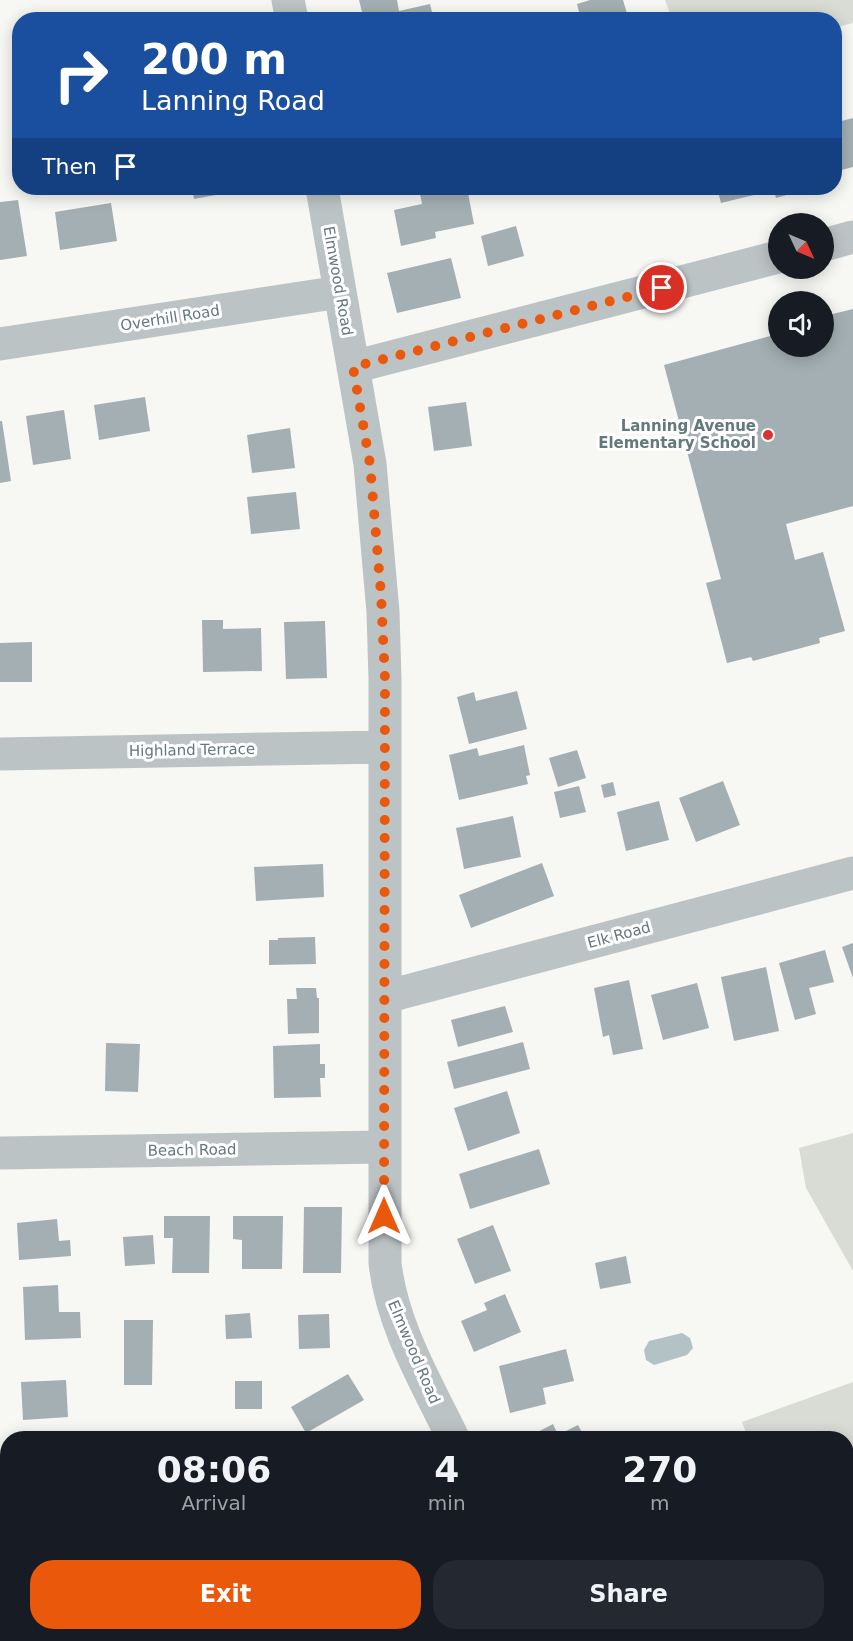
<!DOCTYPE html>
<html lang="en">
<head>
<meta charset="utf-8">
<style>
	body { margin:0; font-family:"DejaVu Sans",sans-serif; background:#242831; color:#f1f3f6; height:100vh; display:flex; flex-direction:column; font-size:22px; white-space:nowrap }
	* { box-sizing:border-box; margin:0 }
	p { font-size:20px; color:#9ea1a6 }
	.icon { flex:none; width:33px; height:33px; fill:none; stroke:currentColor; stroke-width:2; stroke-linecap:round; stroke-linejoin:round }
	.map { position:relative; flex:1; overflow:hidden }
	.details { position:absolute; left:0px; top:1431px; width:854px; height:210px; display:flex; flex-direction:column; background:#171b24; border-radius:24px 24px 0 0; box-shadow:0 3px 15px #0003 }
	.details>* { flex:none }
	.banner { position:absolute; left:12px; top:12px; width:830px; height:183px; border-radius:24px; box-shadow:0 3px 15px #0003; background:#1a4fa0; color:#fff; overflow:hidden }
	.needle { width:39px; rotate:134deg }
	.buttons { position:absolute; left:768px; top:213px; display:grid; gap:12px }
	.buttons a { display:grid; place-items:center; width:66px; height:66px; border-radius:50%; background:#171b24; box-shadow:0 3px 15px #0003; font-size:30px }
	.pin { position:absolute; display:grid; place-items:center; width:51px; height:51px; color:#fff; margin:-26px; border:3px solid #fff; border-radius:50%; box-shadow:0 2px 6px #0007 }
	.me { position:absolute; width:66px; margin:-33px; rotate:0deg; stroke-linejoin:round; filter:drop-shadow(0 0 4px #0008) }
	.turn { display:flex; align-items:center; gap:21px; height:126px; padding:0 30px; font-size:27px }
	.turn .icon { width:78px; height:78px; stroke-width:2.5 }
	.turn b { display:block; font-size:42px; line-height:51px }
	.then { display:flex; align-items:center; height:57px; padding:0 30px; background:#0003; gap:12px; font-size:22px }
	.eta { display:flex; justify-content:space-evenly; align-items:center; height:102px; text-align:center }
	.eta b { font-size:36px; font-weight:700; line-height:42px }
	.primary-button { display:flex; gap:12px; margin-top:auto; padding:12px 30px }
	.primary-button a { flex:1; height:69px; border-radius:24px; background:#ea580c; color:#fff; font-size:24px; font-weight:700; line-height:69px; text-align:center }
	.primary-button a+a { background:#242831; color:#f1f3f6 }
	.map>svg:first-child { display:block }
	.green { fill:#d8dcd4 }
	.water { fill:#b3c3c5 }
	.building { fill:#a3afb2 }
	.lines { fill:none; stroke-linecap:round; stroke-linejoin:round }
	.minor { stroke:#bcc3c4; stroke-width:33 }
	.route { stroke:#ea580c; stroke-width:10; stroke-dasharray:0 18 }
	.poi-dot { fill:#db3331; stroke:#fff; stroke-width:2 }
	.labels { text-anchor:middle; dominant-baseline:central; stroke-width:6; stroke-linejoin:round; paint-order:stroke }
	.street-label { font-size:15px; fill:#64797e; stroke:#fff }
	.poi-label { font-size:15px; font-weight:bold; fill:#64797e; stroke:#fff; text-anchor:end }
</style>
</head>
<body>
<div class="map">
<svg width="853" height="1641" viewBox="0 0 853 1641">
	<rect width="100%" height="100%" fill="#f7f7f4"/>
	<path class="green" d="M665 0H853V23L834 28V20L672 19Z
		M853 1133V1271L806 1188 799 1148Z
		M853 1382V1641H816L814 1634H846V1438H748L742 1422Z"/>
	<path class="water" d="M682 1333 690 1338 693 1348 687 1355 654 1365 646 1360 644 1350 649 1341Z"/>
	<path class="building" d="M359 0H397L399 11 430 4 434 20H364Z
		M590 0H623L629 20H581L577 4Z
		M853 118V167L834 172V123Z
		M192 188H249V189L194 199Z
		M452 188H467L474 224 435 232 436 238 401 246 394 210 422 204 420 194Z
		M555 188H571L556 192Z
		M717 188H752L754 195 721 203Z
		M773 188H807L808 189 776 198Z
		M18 200 27 256 0 260V202Z
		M111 203 117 241 60 250 55 212Z
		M516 226 524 256 488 266 481 236Z
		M451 258 461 298 397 313 387 273Z
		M853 309V506L786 524 795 560 823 552 845 631 819 638 820 643 753 661 751 657 727 663 706 583 721 579 664 365 774 335 772 330 778 329V346H824V316Z
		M145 397 150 431 99 440 94 405Z
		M466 402 472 446 434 451 428 407Z
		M64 410 71 459 33 465 26 416Z
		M0 421H2L11 481 0 483Z
		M290 428 295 468 252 473 247 435Z
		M296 492 300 529 251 534 247 497Z
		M202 620H223V629L261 628 262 671 203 672Z
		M325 621 327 678 286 679 284 622Z
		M32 642V682H0V643Z
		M517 691 527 729 469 744 457 697 474 692 476 701Z
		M524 745 530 775 526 776 528 784 459 800 449 755 477 748 479 756Z
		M577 750 586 778 558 787 549 758Z
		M723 781 740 825 696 842 679 798Z
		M613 782 616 795 604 798 601 785Z
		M579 786 586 812 560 818 554 792Z
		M659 801 669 840 626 851 617 812Z
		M513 816 521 857 464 869 456 828Z
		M542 863 554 896 471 928 459 895Z
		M323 864 324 897 256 901 254 867Z
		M315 937 316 964 269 965V940H278V938Z
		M853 943V978L842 947Z
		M825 950 834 982 809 988 816 1014 795 1020 779 963Z
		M766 967 779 1031 734 1041 721 977Z
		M629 980 643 1049 613 1055 609 1035 603 1037 594 988Z
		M697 983 709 1028 663 1040 651 995Z
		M296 988H316L317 998H319V1033L288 1034 287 999H297Z
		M505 1006 513 1032 458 1047 451 1020Z
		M523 1042 530 1069 454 1089 447 1062Z
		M106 1043 140 1044 138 1092 105 1091Z
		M320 1044V1064H325V1078H320L321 1097 274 1098 273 1046Z
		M507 1091 520 1133 468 1151 454 1108Z
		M539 1149 550 1184 470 1209 459 1174Z
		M304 1207H342L341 1273H303Z
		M164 1216H210L209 1273H172L173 1238H164Z
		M233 1216H283L282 1269H242V1240L233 1239Z
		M57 1219 59 1241 70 1240 71 1256 19 1260 17 1223Z
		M493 1225 511 1271 475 1284 457 1239Z
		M153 1235 155 1264 125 1266 123 1237Z
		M626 1256 631 1283 600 1289 595 1263Z
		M58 1285 59 1312H80L81 1338 25 1340 23 1287Z
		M505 1294 521 1332 474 1352 461 1321 487 1310 484 1303Z
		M250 1313 252 1338 226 1339 225 1315Z
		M329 1314 330 1348 299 1349 298 1315Z
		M124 1320H153L152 1385H124Z
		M566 1349 574 1381 543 1388 546 1404 510 1413 499 1366Z
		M348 1374 364 1400 306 1433 291 1407Z
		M66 1380 68 1417 23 1420 21 1382Z
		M235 1381H262V1409H235Z
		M553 1424 558 1435 578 1425 585 1438H529L528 1437Z
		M600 1433 603 1438H590Z
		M458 1634H489L493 1641H442Z
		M620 1634H685L689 1641H624Z"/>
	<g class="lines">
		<path class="minor" d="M288 0 292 20
			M322 188 370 464 383 612 385 679V1263C392 1326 426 1382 453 1438
			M824 245 853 237
			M0 344 340 292
			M353 367 778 257
			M0 754 384 747
			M385 997 853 873
			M0 1153 384 1147
			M0 1561 8 1576
			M35 1634 39 1641
			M545 1634 549 1641"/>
	</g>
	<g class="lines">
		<path class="route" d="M384 1216 385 679 381 594 370 464 353 367 662 288"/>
	</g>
	<circle class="poi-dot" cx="768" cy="435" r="6"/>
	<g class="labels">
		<g class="street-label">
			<text transform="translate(338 281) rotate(80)">Elmwood Road</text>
			<text transform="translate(170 318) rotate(-9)">Overhill Road</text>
			<text transform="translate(192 750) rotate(-1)">Highland Terrace</text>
			<text transform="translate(619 935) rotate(-15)">Elk Road</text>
			<text transform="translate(192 1150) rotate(-1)">Beach Road</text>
			<text transform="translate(414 1352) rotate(67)">Elmwood Road</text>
		</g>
		<g class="poi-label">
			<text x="756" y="426">Lanning Avenue<tspan x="756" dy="17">Elementary School</tspan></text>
		</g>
	</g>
</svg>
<div class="buttons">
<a><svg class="needle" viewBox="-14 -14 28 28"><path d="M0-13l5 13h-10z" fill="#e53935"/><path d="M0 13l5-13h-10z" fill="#9ea1a6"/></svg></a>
<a><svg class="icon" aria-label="sound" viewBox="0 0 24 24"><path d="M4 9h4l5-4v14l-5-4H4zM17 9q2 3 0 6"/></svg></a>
</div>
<div class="pin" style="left:662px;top:288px;background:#d93025"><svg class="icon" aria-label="arrive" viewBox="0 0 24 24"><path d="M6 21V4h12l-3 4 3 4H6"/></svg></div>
<svg class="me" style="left:384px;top:1216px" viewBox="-20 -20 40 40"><path d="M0-17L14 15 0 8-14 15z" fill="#ea580c" stroke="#fff" stroke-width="4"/></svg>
<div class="banner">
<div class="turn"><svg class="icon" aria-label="right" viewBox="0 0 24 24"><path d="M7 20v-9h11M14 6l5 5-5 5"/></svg><div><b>200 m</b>Lanning Road</div></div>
<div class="then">Then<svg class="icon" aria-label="arrive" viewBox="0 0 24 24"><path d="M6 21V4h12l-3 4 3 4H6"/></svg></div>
</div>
<section class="details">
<div class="eta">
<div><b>08:06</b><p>Arrival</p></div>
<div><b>4</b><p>min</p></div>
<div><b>270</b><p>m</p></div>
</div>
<div class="primary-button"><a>Exit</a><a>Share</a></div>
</section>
</div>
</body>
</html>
